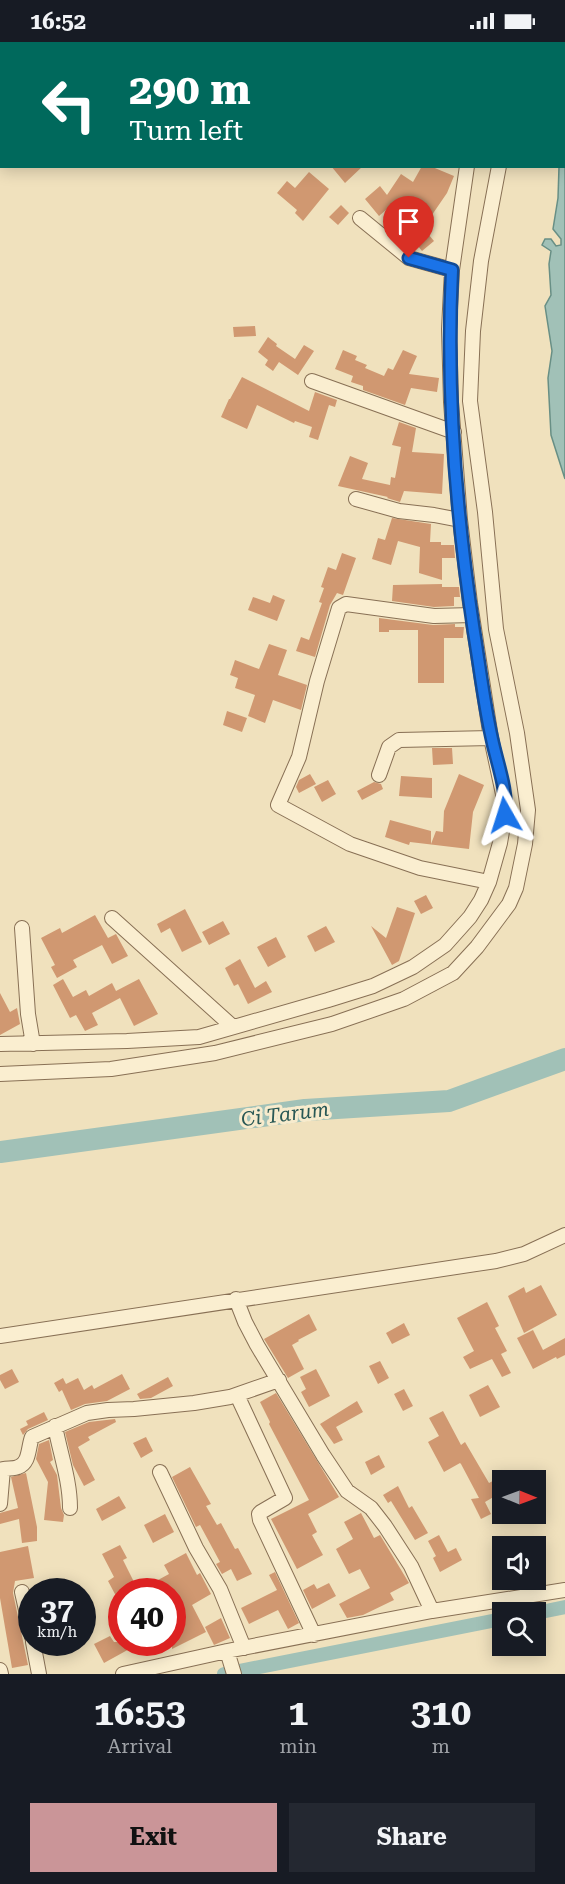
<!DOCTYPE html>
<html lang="en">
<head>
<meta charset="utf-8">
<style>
	body { margin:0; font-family:"Roboto Serif",serif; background:#242831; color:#f1f3f6; height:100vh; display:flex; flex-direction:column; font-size:22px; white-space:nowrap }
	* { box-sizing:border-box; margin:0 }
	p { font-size:20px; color:#9ea1a6 }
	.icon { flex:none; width:33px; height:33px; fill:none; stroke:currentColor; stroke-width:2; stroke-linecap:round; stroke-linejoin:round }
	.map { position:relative; height:1632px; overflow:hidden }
	.sheet { display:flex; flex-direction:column; background:#171b24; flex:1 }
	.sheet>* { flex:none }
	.banner { position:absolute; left:0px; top:0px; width:566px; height:126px; box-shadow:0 3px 15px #0003; background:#00695c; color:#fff; overflow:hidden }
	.needle { width:39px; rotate:91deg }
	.controls { position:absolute; left:492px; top:1428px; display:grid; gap:12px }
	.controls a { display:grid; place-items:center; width:54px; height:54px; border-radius:0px; background:#171b24; box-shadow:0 3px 15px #0003; font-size:30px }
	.speed { position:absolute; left:18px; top:1536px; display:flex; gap:12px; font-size:30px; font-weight:700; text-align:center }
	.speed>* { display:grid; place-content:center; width:78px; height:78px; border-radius:50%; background:#171b24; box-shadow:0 3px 15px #0003; line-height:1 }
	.speed small { font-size:15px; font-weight:400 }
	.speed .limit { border:9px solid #d22; background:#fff; color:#111 }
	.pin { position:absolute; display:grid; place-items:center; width:51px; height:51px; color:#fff; margin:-62px -26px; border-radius:50% 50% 50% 0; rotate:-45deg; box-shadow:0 0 6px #0007 }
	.pin .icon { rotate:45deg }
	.me { position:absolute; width:66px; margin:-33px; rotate:354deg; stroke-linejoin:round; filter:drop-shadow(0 0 4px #0008) }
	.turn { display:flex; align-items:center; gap:21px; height:126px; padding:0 30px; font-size:27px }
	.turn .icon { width:78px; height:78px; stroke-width:2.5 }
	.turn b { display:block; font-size:42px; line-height:51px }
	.eta { display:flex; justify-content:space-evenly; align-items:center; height:102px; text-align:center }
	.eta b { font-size:36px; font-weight:700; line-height:42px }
	.button { display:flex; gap:12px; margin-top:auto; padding:12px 30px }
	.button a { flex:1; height:69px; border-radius:0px; background:#ca9598; color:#111; font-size:24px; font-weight:700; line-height:69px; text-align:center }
	.button a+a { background:#242831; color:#f1f3f6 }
	.status { display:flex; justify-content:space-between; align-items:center; height:42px; padding:0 30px; background:#171b24; direction:ltr }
	.status svg { height:16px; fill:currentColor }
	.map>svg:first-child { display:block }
	.water { fill:#a1c1b7; stroke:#688f85; stroke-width:1.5 }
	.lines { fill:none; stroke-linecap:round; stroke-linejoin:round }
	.canal { stroke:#a1c1b7; stroke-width:14 }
	.river { stroke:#a1c1b7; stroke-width:22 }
	.building { fill:#d09871 }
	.minor-casing { stroke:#887055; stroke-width:16 }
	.minor { stroke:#faeed0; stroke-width:14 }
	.route-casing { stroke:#114b97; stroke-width:15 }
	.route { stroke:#1a73e8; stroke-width:10 }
	.labels { text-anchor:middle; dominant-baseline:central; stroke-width:6; stroke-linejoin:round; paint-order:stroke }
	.water-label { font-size:20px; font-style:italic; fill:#295855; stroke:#f7ebcd }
</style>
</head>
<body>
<div class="status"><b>16:52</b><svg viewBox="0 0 49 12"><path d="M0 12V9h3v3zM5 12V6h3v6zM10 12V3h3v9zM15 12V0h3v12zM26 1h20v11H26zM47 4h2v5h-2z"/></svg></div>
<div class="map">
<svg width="565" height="1632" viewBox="0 0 565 1632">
	<rect width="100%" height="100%" fill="#f0e1bd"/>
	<path class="water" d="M565 59V437L551 393 548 336 552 309 545 264 551 253 549 222 551 209 542 203 545 197H551L556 204 561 203V197L553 187 558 156 559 125 564 124Z"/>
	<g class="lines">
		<path class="canal" d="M536 1571 565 1565
			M224 1632 502 1577"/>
		<path class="river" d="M0 1110 305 1068 449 1059 565 1017"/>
	</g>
	<path class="building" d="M331 124H363L345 141Z
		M422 124H430L454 134 447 151 423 186 434 199 422 209 405 188 425 171 406 158 393 172 387 167 379 174 365 157 380 144 387 153 401 132 413 140Z
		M309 130 329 147 303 179 295 171 297 168 277 151 287 139 295 146Z
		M341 163 349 171 338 183 329 175Z
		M255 284 256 294 234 295 233 285Z
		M268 295 277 302 276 304 295 317 304 303 314 309 298 333 279 320 273 329 265 323 268 318 258 310Z
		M343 308 357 314 355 318 367 323 365 326 384 334 388 326 393 328 403 308 417 314 409 332 439 336 437 350 411 346 405 363 363 348V344L351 340 353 334 335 327Z
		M242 335 309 369 315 350 337 358 335 365 329 363 318 398 309 395 312 385 295 379 294 381 257 363 247 387 221 375 229 357H230Z
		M399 380 416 386 412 410 444 412 442 452 404 449 400 460 387 456 388 455 338 444 350 414 368 421 362 437 390 443 391 435 395 436 401 405 392 403Z
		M392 476 431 482 430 500H441V503H454L455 516H442V538L419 531 420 505 398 499 391 523 372 517 378 496 385 498Z
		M342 511 356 516 343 553 337 551 330 563 315 615 296 609 301 595 309 598 322 561 319 560 324 546 321 545 328 525 336 528Z
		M442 542V545H459L460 555H454V564L434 565 392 559 393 543Z
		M273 553 285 558 277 579 248 568 253 555 270 561Z
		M379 576 433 583 455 582V585H464L463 596H444V641H418V588H389V590H379Z
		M269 602 287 608 278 633 307 643 301 668 273 658 265 681 248 674 255 653 235 646 238 636 230 633 235 618 259 627Z
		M227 669 247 676 242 690 223 683Z
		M432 706H452L453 722 433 723Z
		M310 732 316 742 299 751 296 745 299 738Z
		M459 732 484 743 473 770 469 807 410 800 409 803 385 795 390 778 431 789V802L436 789 443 790 444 769Z
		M401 734 432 736V756L399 754Z
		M328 738 336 752 322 760 314 745Z
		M374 740 381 742 383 747 362 758 357 749Z
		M426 853 433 866 421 872 414 859Z
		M397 865 415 871 399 919 392 923 371 884 386 896Z
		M185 867 202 900 182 910 170 886 161 891 157 882Z
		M95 873 108 896 116 892 128 914 112 922 102 903 73 918 77 925 57 936 51 925 55 923 41 896 60 886 62 891Z
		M223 879 230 892 209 903 202 890Z
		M326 884 335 900 315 910 307 894Z
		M276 895 286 915 268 925 257 905Z
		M240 917 255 946 266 939 272 950 248 962 238 942 234 944 225 926Z
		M63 937 73 955 86 948 89 954 112 941 116 949 139 937 158 972 134 984 120 956 92 971 98 983 85 989 76 973 70 976 53 943Z
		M0 951 10 970 17 966 20 982 0 993Z
		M541 1243 557 1273 524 1291 508 1254 524 1245 526 1251Z
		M487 1260 499 1284 495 1286 507 1309 501 1312 511 1331 502 1335 492 1317 470 1327 463 1315 474 1309 457 1276Z
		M309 1272 317 1288 298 1298 299 1299 292 1303 304 1327 288 1336 264 1297Z
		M404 1281 410 1293 392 1302 386 1291Z
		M533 1288 543 1308 565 1296V1313L557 1317 556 1315 533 1327 517 1296Z
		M380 1319 389 1336 378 1342 369 1324Z
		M12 1327 19 1340 5 1347 0 1338V1333Z
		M316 1327 330 1354 309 1365 301 1350 306 1347 300 1335Z
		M122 1332 130 1347 107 1359 85 1362 71 1368 62 1348 59 1350 54 1341 63 1336 66 1342 78 1336 84 1348 92 1343 94 1347Z
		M168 1335 173 1344 151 1356 140 1357 137 1352Z
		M488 1343 500 1365 480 1375 469 1353Z
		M404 1347 413 1364 403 1369 394 1352Z
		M276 1351 339 1455 308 1472 317 1490 312 1493 323 1513 297 1527 271 1477 309 1458 269 1382 270 1380 260 1360Z
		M357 1359 363 1370 336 1385 343 1398 334 1402 320 1382Z
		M443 1369 461 1403 465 1400 489 1441 502 1434V1450L485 1460 491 1472 481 1477 471 1457 479 1456 461 1422 460 1421 444 1430 428 1400 439 1394 429 1376Z
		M44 1370 48 1378 28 1387 23 1393 20 1387 28 1383 26 1379Z
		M115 1377 116 1380 88 1395 90 1398 78 1405 95 1438 84 1444 73 1423 65 1390 89 1380Z
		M146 1395 153 1409 141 1416 133 1401Z
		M49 1398 53 1418 50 1420 57 1433 61 1466 64 1473 63 1480 44 1478 48 1440 36 1417 39 1402Z
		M379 1413 385 1425 371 1433 365 1420Z
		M190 1425 211 1462 206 1464 217 1483 221 1481 235 1507 238 1506 252 1532 237 1539 231 1527 222 1532 216 1522 220 1520 200 1483 196 1485 172 1435Z
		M26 1431 37 1485V1499L22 1501 19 1477 0 1482V1471L18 1466 11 1435Z
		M398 1444 409 1466 412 1464 428 1491 415 1498 391 1459 388 1461 383 1453Z
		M119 1454 126 1466 102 1479 96 1467Z
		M361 1471 374 1496 380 1493 409 1541 390 1551 394 1558 363 1573 347 1576 339 1562 370 1546 360 1527 349 1532 336 1507 353 1497 344 1480Z
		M165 1472 174 1490 153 1501 144 1483Z
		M439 1493 448 1510 456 1506 462 1518 440 1530 433 1516 436 1514 428 1499Z
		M120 1503 127 1516 123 1518 134 1540 123 1546 125 1550 116 1554 108 1539 114 1535 102 1512Z
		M28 1504 34 1536 15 1539 13 1551 28 1623 12 1626 0 1556V1510Z
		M186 1511 197 1533 200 1531 211 1552 192 1563 206 1590 172 1607V1576L183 1571 172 1550H136L169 1532 164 1523Z
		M275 1530 299 1581 288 1587 278 1568 249 1582 241 1566 277 1548 269 1533Z
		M329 1541 336 1554 312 1567 303 1548 314 1542 317 1547Z
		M221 1576 230 1596 214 1603 205 1585Z
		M110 1594 114 1600H142L104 1621 94 1602Z"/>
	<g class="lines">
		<g class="minor-casing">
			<path id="minor" d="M345 0 346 2
				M467 2 469 0
				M507 2V0
				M539 2 540 0
				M360 176 409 216 452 228
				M312 339 454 390
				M356 457 399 469 434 473 460 478
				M472 573 434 574 346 562 339 566 317 639 299 715 278 763 350 802 420 826 489 840
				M379 733 389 705 399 698 491 696
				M112 876 233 985
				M22 886 28 972 33 1002
				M0 1002 127 999 199 995 328 958 373 944 413 925 445 903 470 875 481 858 489 840 500 801 506 766 491 696 470 561 460 478 451 360 449 287 452 228 467 124
				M0 1032 111 1027 215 1011 332 982 404 957 453 931 477 905 509 862 516 846 525 802 528 768 517 691 496 587 485 470 470 359 473 289 481 219 499 124
				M236 1257 245 1280 257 1303 323 1413 347 1449 371 1466 385 1484 411 1524 432 1569
				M0 1294 496 1219 524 1212 565 1193
				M237 1353 285 1456 261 1470 259 1472 260 1478 314 1593
				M55 1384C60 1411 70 1438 70 1466
				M160 1430 196 1506 220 1547 244 1606
				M0 1462 3 1427C8 1426 14 1427 18 1425 30 1421 28 1405 32 1395L87 1371 108 1368 134 1367 194 1361 230 1355 279 1338
				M22 1550 32 1595
				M33 1600 39 1632
				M227 1609 234 1632
				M0 1628 1 1632
				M123 1632 227 1609 432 1569 565 1548"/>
		</g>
		<use href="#minor" class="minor"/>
	</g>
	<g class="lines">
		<g class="route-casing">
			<path id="route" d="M409 216 452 228C446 346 456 472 474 590 480 626 484 662 492 697 497 721 508 749 505 773"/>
		</g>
		<use href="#route" class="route"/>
	</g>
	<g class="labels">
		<g class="water-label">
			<text transform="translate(285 1072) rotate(-7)">Ci Tarum</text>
		</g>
	</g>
</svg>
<div class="controls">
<a><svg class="needle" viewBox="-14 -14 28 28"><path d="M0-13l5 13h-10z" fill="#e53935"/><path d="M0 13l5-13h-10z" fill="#9ea1a6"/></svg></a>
<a><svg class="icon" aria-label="sound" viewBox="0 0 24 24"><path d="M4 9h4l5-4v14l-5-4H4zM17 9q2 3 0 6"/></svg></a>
<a><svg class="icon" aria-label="search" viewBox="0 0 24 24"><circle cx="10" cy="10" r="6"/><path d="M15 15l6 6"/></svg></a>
</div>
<div class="speed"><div>37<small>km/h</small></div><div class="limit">40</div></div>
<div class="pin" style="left:409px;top:216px;background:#d93025"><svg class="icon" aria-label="arrive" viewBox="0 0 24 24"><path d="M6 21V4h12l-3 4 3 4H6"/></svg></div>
<svg class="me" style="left:505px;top:773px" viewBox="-20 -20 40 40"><path d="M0-17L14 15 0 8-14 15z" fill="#1a73e8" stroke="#fff" stroke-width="4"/></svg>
<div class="banner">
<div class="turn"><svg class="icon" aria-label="left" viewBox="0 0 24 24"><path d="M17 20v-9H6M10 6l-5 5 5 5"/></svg><div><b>290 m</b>Turn left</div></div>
</div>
</div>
<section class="sheet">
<div class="eta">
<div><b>16:53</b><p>Arrival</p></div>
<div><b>1</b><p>min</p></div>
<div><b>310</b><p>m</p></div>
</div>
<div class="button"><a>Exit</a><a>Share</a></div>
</section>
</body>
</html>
